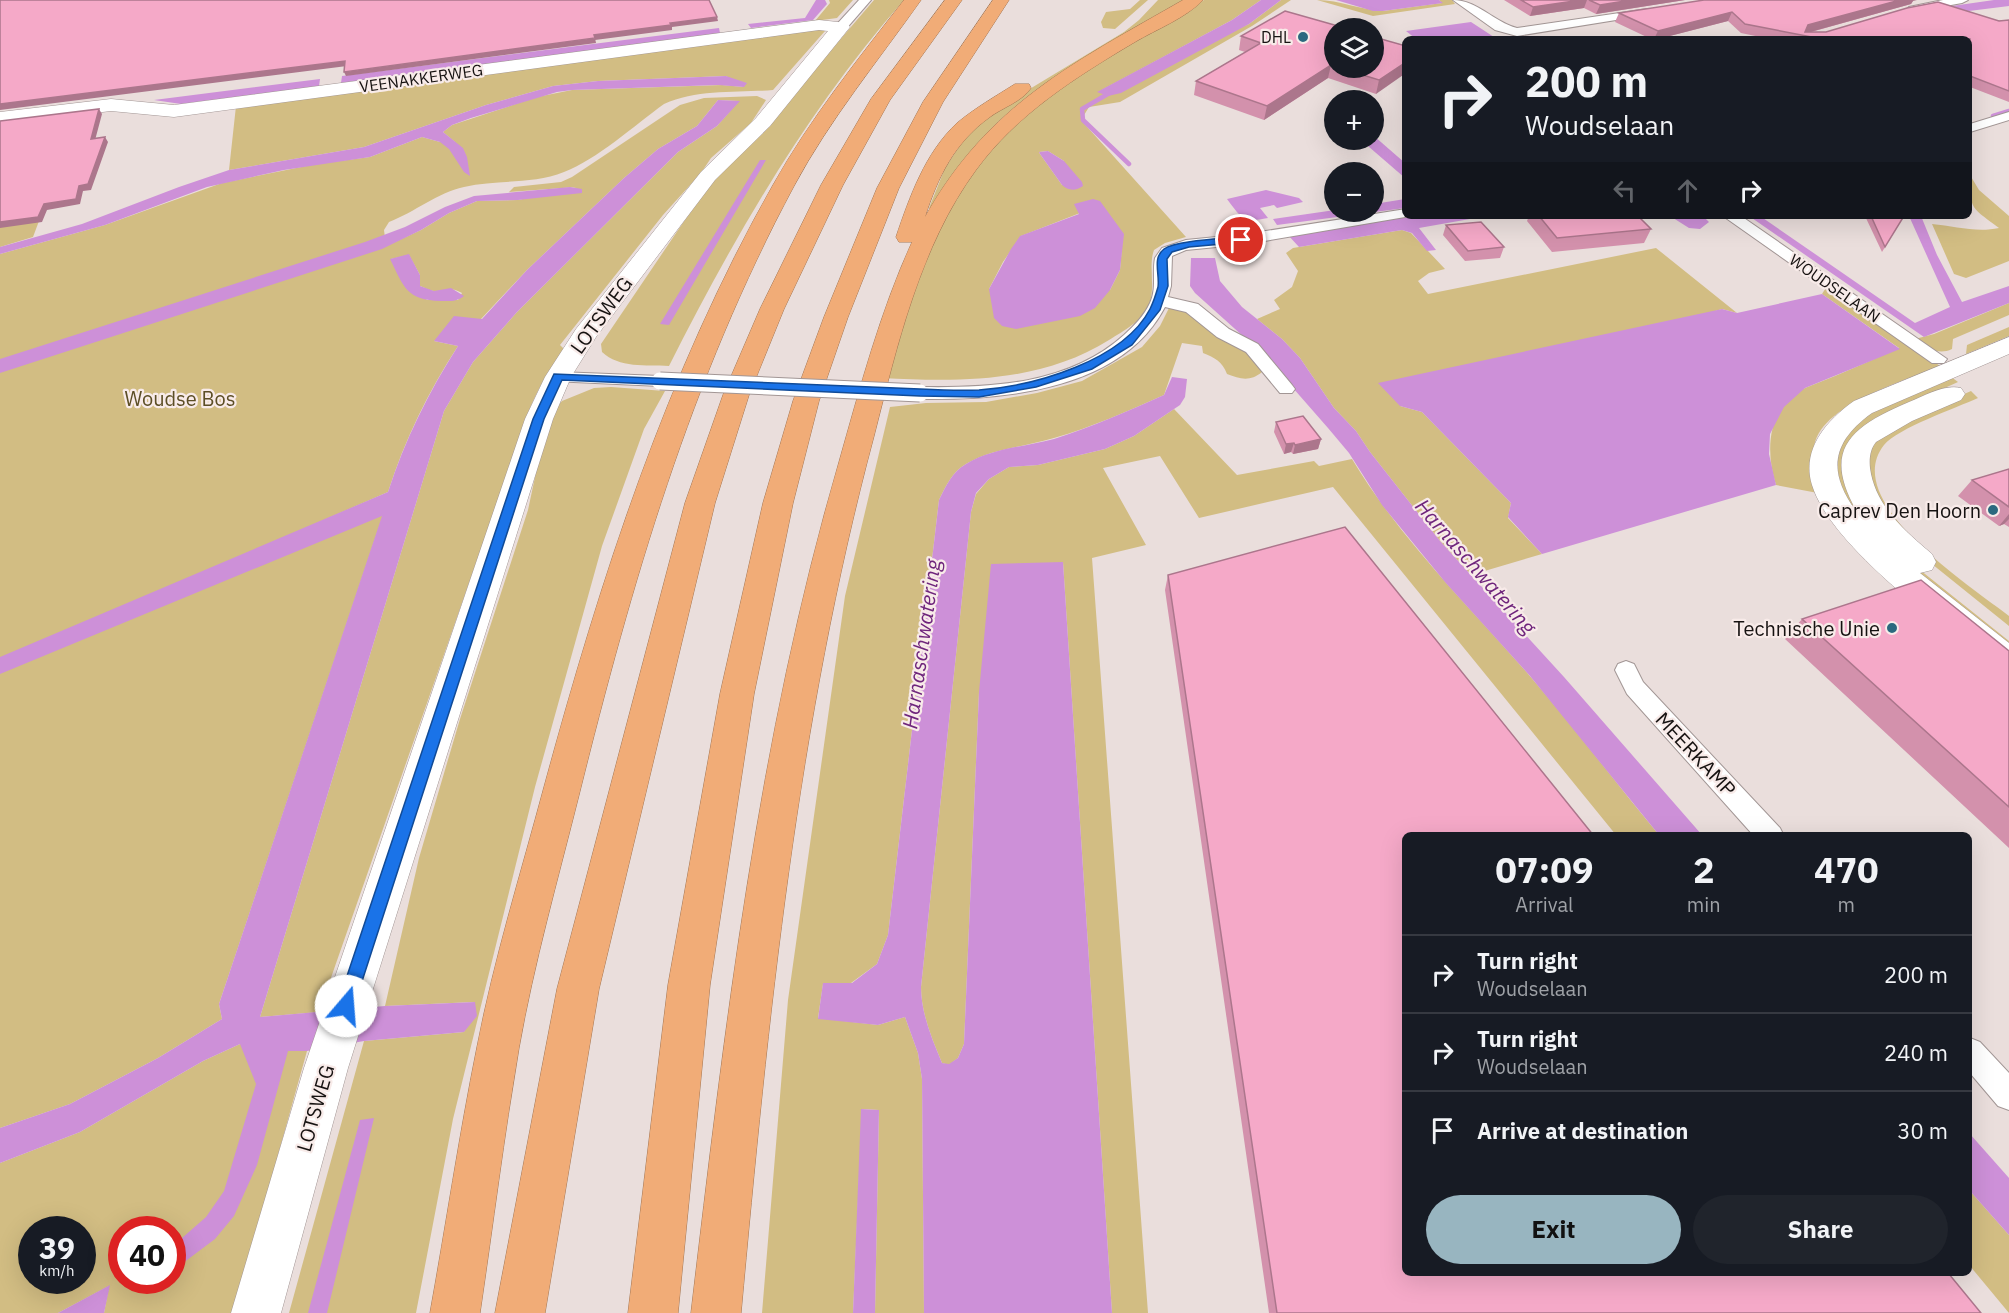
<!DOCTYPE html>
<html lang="en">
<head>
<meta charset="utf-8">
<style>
	body { margin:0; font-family:"IBM Plex Sans",sans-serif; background:#20242c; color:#f1f3f6; height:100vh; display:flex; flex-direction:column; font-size:22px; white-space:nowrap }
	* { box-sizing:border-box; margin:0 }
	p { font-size:20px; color:#9ea1a6 }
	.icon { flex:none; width:33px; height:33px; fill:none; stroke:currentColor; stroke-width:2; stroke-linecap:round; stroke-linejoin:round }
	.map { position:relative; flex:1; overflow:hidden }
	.details { position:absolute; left:1402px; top:832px; width:570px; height:444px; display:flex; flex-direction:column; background:#171b24; border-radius:9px; box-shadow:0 6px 24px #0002 }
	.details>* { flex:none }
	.top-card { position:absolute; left:1402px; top:36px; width:570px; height:183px; border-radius:9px; box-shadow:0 6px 24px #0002; background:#171b24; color:#f1f3f6; overflow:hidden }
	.fabs { position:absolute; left:1324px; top:18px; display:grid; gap:12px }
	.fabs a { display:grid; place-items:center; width:60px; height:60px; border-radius:50%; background:#171b24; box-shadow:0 6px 24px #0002; font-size:30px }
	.speed { position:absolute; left:18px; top:1216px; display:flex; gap:12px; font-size:30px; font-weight:700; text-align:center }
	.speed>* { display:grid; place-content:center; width:78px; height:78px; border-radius:50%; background:#171b24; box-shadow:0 6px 24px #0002; line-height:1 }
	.speed small { font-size:15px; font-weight:400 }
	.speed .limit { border:9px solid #d22; background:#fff; color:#111 }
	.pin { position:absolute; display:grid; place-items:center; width:51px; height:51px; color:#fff; margin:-26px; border:3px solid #fff; border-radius:50%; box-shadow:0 2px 6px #0007 }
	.me { position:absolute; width:66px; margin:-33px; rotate:18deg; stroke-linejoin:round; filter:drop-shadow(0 0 4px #0008) }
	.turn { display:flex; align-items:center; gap:21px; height:126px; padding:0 24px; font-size:27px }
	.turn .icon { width:78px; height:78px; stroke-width:2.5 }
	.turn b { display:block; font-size:42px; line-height:51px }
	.lanes { display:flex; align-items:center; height:57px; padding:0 24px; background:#0003; justify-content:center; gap:30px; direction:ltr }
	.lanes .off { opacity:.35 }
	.eta { display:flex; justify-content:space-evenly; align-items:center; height:102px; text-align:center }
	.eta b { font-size:36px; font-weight:700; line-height:42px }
	.primary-button { display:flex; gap:12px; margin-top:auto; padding:12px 24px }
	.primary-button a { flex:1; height:69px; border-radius:36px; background:#98b5c0; color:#111; font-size:24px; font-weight:700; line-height:69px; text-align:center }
	.primary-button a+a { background:#20242c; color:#f1f3f6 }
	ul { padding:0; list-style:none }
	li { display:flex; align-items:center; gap:18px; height:78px; padding:0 24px; border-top:2px solid #363941 }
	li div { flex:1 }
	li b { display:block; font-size:22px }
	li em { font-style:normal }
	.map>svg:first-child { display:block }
	.green { fill:#d2bd83; fill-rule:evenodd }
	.water { fill:#cd90d8 }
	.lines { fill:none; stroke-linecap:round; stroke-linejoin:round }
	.stream { stroke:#cd90d8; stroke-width:4.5 }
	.street-casing { stroke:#a29695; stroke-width:2 }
	.secondary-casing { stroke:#a29695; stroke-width:1 }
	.highway-casing { stroke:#a47653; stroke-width:1 }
	.street { fill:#fff; fill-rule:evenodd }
	.secondary { fill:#fff; fill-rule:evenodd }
	.highway { fill:#f1ac77; fill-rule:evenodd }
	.street-bridge-casing { stroke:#a29695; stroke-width:19; stroke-linecap:butt }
	.street-bridge { stroke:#fff; stroke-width:17 }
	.wall { fill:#d391ac }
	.shaded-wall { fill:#ac768c }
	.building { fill:#f5a9c8; stroke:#ac768c; stroke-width:1.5 }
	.route { fill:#1a73e8; stroke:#114b97; stroke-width:1.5 }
	.poi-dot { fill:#2b697f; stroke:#f8ebe9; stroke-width:2 }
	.labels { text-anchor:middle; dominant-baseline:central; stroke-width:4.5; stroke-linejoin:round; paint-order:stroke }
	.far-poi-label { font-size:16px; fill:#161211; stroke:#f8ebe9; text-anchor:end }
	.far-street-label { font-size:16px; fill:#161211; stroke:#f8ebe9 }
	.street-label { font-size:20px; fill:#161211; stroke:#f8ebe9 }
	.park-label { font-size:20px; fill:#5c4e25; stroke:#f8ebe9 }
	.poi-label { font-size:20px; fill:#161211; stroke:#f8ebe9; text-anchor:end }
	.water-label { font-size:21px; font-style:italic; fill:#6f257c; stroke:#f8ebe9 }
</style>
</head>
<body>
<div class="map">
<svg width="2009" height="1313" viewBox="0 0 2009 1313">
	<rect width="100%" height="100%" fill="#eadedc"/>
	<path class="green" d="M829 0H853L837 18 815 21 830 3Z
		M874 0H904C808 109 734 237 669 366 646 365 619 368 602 352L601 344 716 174 762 131Z
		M1140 0H1148L1115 29 1103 28 1101 22 1106 12 1130 9Z
		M1158 0H1191C1127 37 1045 75 993 127 969 152 951 181 932 209L929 208 945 168 970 130 1008 102 1124 32 1139 20Z
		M1204 0H1261L1232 20 1098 92 1249 24 1281 0H1291L1252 26 1120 102 1089 107 1081 120 1186 237 1165 243 1154 250C1148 266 1156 288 1149 304 1141 322 1125 330 1109 340 1040 383 960 382 882 378L940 217 993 137 1044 96ZM1048 151 1064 161 1062 185 1040 154 1039 152ZM1080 213 1116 225 1123 234 1120 270 1110 290 989 289 1003 262 1021 236Z
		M1317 0C1340 0 1360 10 1383 11L1442 3 1439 0H1452L1455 4 1373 16Z
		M819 29 825 31 773 90C736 93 698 89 664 104 635 125 596 160 564 172 532 185 497 179 464 187 437 193 415 212 389 222L384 230 386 246 421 230 449 213 477 201 518 200 576 187 509 192 514 187 561 182 572 177 680 105 704 98 757 96 766 100 751 123 711 158 701 173 663 215 560 345 564 349C537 386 526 414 513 457L319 1012 260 1017 444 411 473 362 517 312 678 152 717 126 739 101 718 100 697 126 658 149 624 178 527 270 481 319 434 341 458 346C428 392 405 439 388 492L317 523 383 515 219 1004 222 1019 158 1058 70 1104 0 1128V254L105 225 222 183 316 164 370 157 422 137 440 142H455L443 132 452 125 537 97 572 90 722 85 744 87 726 76 598 81 553 86 486 105 364 147 229 170 236 106ZM409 255 420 275V286C424 287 429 291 434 291 447 293 447 285 462 293L458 300H427L391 259Z
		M1970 175 1979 190 2009 216V261L1966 278 1954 274 1932 224C1955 226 1976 233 1999 228 1973 208 1969 211 1970 175Z
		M39 221 33 237 0 247V227Z
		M1402 230 1411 233 1445 269 1429 273 1418 281 1428 294 1656 248 1737 313 1722 309 1400 406 1422 412 1511 503 1508 518 1542 554 1471 575 1440 541 1370 452 1356 431 1334 408 1300 358 1282 339 1257 319 1280 309 1274 300 1292 287 1298 271 1286 253 1293 248Z
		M1827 286 1940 366C1906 381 1817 405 1814 449 1813 463 1820 481 1823 494L1776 485C1765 451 1767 406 1805 388 1815 384 1825 380 1835 376 1857 367 1878 357 1899 348L1822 294Z
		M2009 303V315L1953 339 1952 349C1937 356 1928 347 1915 339L1934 334Z
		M1184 307C1209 323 1253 343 1262 372 1250 382 1240 379 1227 374 1222 361 1215 358 1203 353L1202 346 1182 343 1164 395C1128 411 1092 427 1054 438 1025 447 993 448 966 464 952 472 946 486 939 500L888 935 877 964 851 983 823 984 818 1018 878 1025 905 1017 918 1053 922 1079 924 1313H875L879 1110 862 1109 853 1313H762L788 1000 845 596 890 407 926 403 986 402 1037 393 1082 381 1142 347 1160 326 1169 308Z
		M2009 327V336L1966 354 1967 345Z
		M1950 376 1958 382 1887 414 1845 461 1920 570 2009 641V653L1878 546 1835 484 1839 433 1856 418Z
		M611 387 665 391 644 429 602 546 535 787 453 1119 416 1313H289L364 1041 464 1032 474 1002 385 1006 419 858 460 719 528 510 548 416 562 401 594 388Z
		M1971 391 1978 398C1956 408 1898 428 1884 445 1839 502 1972 587 2009 616V626L1922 556 1892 530 1863 460 1873 440 1888 428Z
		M1174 409 1237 475 1314 461 1319 466 1352 459C1400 539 1468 605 1529 675 1574 727 1615 782 1659 835H1616L1333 487 1199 518 1160 456 1103 468 1146 545 1092 558 1148 1313H1112L1063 562 979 692 964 1044 958 1058 949 1065 942 1063C932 1039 921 1013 921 987L971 512 976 494 989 479 1009 467 1038 465 1105 449 1134 436Z
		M240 1044 285 1045 307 1051 234 1313H104L109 1286 58 1313H0V1163L80 1132 203 1061ZM32 1230H82V1281H32ZM122 1230H172V1281H122Z
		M1970 1191 2009 1235V1313L1970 1266Z"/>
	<path class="water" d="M816 0H825L827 4 813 20 751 28 748 24 805 18Z
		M1261 0H1281L1249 24 1121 93 1108 96 1097 92 1232 20Z
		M1336 0H1439L1443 3 1383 11H1373Z
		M1994 0H2009V6L1953 13 1825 39 1938 8Z
		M1471 22 1497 39H1416L1406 31Z
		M719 28 720 33 341 83 342 76Z
		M726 76 747 83 744 87 718 85 572 90 557 92 471 118 452 125 443 132 463 148 467 157 470 176 464 172 449 149 440 142 422 137 370 157 284 170 207 187 105 225 0 254V247L82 224 179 187 229 170 364 147 486 105 553 86 598 81Z
		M320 79 319 86 181 104 154 100Z
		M718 100 740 101 717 126 678 152 517 312 473 362 444 411 260 1017 385 1006 475 1002 477 1016 464 1032 364 1041 307 1051H288L257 1165 234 1216 215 1239 183 1263 174 1245 206 1217 224 1191 256 1084 240 1044 203 1061 80 1132 0 1163V1128L70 1104 158 1058 222 1019 219 1004 382 516 0 674V657L388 492C405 440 428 393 458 346L434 341 454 316 482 319 527 270 624 178 658 149 697 126Z
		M1374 136 1405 163V178L1361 140H1374Z
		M1048 151 1064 161 1082 182 1083 186C1076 191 1068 191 1062 185L1040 154 1039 152Z
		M760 160H766L669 325 660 324Z
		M570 187 582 189V193L518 200 477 201 449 213 421 230 382 249 0 373V359L365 242 405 227 445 207 474 196Z
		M1266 190 1299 198 1303 202 1277 208 1274 205 1260 208 1268 218C1243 223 1242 219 1227 199Z
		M1093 199 1100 201 1124 234 1120 270 1110 290 1095 308 1080 316 1016 329 1002 326 994 318 989 289 1011 249 1020 236 1079 214 1074 204Z
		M1405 199V208L1277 225 1273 219 1335 210 1374 212V204Z
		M1412 216H1487L1419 228 1436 250 1427 251 1412 233 1402 230 1299 247 1288 235Z
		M1670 216H1703L1709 222 1700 229 1689 228Z
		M1749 216H1760L1915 323 1950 307 1909 216H1921L1937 255 1962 302 2009 286V303L1924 337Z
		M409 254 420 275V286L434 291 451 288 464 296C457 302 449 301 441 301 406 300 404 287 390 259Z
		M1191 258H1215L1220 281 1242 307 1282 339 1300 358 1334 408 1356 431 1370 452 1440 541 1564 677 1702 835H1659L1530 676 1445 582 1382 505 1349 453 1328 428 1264 355 1195 293 1190 286Z
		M1822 294 1900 349 1805 388 1784 407 1770 434 1769 454 1776 485 1542 554 1508 517 1511 503 1422 412 1400 406 1378 383 1722 309 1737 313Z
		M1172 377 1187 379 1185 397 1180 405 1134 436 1105 449 1038 465 1009 467 989 479 976 493 971 512 921 987C921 1013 932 1039 942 1063L949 1064 958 1058 964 1044 979 692 991 564 1063 562 1112 1313H924L922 1079 918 1053 905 1017 878 1025 818 1019 823 983H852L877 964 888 935 939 500C946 486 952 472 966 464 993 448 1024 447 1054 439 1092 427 1128 411 1164 395Z
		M861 1109 879 1110 875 1313H853Z
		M374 1118 327 1313H308L360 1120Z
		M1970 1134 2009 1178V1235L1970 1191Z
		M110 1285 104 1313H58Z"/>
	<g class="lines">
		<path class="stream" d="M1113 91 1082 109 1083 120 1129 164
			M1993 116 2009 111"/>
		<g class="street-casing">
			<path id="street" d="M859 0H871L845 30H837V24Z
				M1453 0C1477 0 1494 22 1517 28L1647 9 1653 12 1647 15 1517 36 1495 30Z
				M1943 0H1968L1962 3 1913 12 1907 9 1909 7Z
				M2009 112V120L1970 132V124Z
				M1406 209V216H1411L1247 244 1186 250 1172 256 1171 286 1168 297 1198 304 1229 329 1258 344 1292 385 1295 389 1292 393H1280L1246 352 1217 337 1186 312 1165 307C1121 391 1003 400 920 399L914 397 911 393 914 389 920 387C991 388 1068 385 1124 335 1134 326 1144 316 1150 303 1157 288 1152 274 1155 258L1162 248 1186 240 1247 234Z
				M1723 216H1741L1947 359 1944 363H1932Z
				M558 372 660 376 666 377 669 381 666 385 660 386 552 381 549 377 552 373Z
				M1626 661 1634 664 1643 682 1780 828 1784 836H1754L1627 694 1615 670 1618 664Z
				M1970 1038 1980 1042 2009 1073V1110L1998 1106 1970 1073Z"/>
		</g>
		<g class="secondary-casing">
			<path id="secondary" d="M819 20 847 23 850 27 770 126 715 180 596 337 571 377 553 419 348 1068 281 1313H231L304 1068 525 419 545 377 576 329 701 172 756 118 828 31 819 30 174 117 111 111 0 124V112L111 99 174 105Z
				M2009 337V354L1872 413C1830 443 1827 474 1859 515 1820 450 1850 427 1909 402 1926 395 1944 384 1961 388L1965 394 1961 400 1912 421 1876 442C1870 449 1869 459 1870 468 1875 506 1905 531 1932 554L1936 562 1932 570 1920 573 2009 643V674L1997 670C1946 629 1831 547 1812 485 1801 449 1827 420 1854 401Z"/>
		</g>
		<g class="highway-casing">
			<path id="highway" d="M904 0H921C878 61 830 119 794 186 690 380 632 582 579 795 558 879 534 963 519 1048 504 1136 493 1225 480 1313H430C446 1225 459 1136 477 1047 494 959 521 873 544 787 601 578 666 374 773 185 810 119 858 59 904 0Z
				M945 0H962L890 100 843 185 784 309 749 395 715 503 599 989 545 1313H495L557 989 685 503 723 395 760 309 821 185 871 99Z
				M993 0H1009L943 102 899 188 848 317 819 401 793 503 754 694 710 985 678 1313H628L668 985 720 694 763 503 793 401 824 317 877 188 923 102Z
				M1183 0H1203C1186 18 1157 29 1135 42 1076 77 1017 114 976 170 920 246 897 346 874 436 797 723 768 1018 741 1313H691C725 1027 758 739 839 462 860 388 880 312 912 242H899L896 237C910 196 925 153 957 123 975 108 996 96 1015 84H1029L1031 88C1023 101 1002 108 990 117 954 143 938 177 925 217 988 104 1075 62 1183 0Z"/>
		</g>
		<use href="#street" class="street"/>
		<use href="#secondary" class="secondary"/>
		<use href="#highway" class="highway"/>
		<g class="street-bridge-casing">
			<path id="street-bridge" d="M660 381 920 393"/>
		</g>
		<use href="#street-bridge" class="street-bridge"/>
	</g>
	<path class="wall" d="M1504 0H1685L1596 14 1584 8 1530 16Z
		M1913 1 1911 4 1811 32H1826L2009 20V102L1970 87V39H1770L1741 33 1728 21 1658 39H1651L1615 22 1619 13Z
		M1335 28V68H1374L1406 46 1376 94 1328 78 1264 120 1194 95 1196 81 1245 52 1239 50 1241 36Z
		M1529 216H1638L1651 229 1644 243 1552 252 1527 221Z
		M1865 216H1904L1882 252Z
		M1446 225 1504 247 1500 258 1465 261 1443 235Z
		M1276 422 1321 439 1318 449 1293 454 1291 452 1284 454 1274 432Z
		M2009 469V527L2004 524 1999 526 1958 496 1972 480Z
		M1168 575 1981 1313H1269L1165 590Z
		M1802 619 2009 651V848L1785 639Z"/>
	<path class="shaded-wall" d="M1581 0H1587L1584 8 1530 16 1533 7Z
		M1631 0H1685L1596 14 1600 5Z
		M1900 0H1917L1913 1 1911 4 1803 34 1808 25Z
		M1732 12 1728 21 1658 39H1654L1658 31Z
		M717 17 718 21 672 27V30L595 40 594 35 670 23Z
		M595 38 596 43 346 76 344 72Z
		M345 61 347 66 0 110V104Z
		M1406 62V73L1376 94 1379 80Z
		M1331 65 1328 78 1264 120 1267 106Z
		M99 109 102 114 94 144 91 139Z
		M105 137 108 142 91 190 83 191 80 204 47 210 42 222 0 228V222L44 204 79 186Z
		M1321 439 1318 449 1293 454 1295 445Z
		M1294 443 1291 452 1284 454 1286 444Z
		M2009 514V519L2004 524 1999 526Z"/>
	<path class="building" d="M0 0H709L717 17 670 23 671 25 594 35 595 38 344 72 345 61 0 104Z
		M1521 0H1581L1533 7Z
		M1589 0H1631L1600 5Z
		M1704 0H1900L1808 25 1805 32H1826L1907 8 1938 2 1999 21 2009 20V91L1970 76V39H1822L1745 24 1732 12 1658 31 1619 13Z
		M1285 11 1345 28H1335V66L1331 65 1267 106 1196 81 1261 43 1241 36Z
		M1374 37 1406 46V62L1379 80 1340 68H1374Z
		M99 109 91 139 105 137 88 184 79 186 76 199 44 204 38 217 0 222V121Z
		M1539 216H1638L1651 229 1557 238Z
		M1871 216H1904L1885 247Z
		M1481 222 1504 247 1468 251 1446 225Z
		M1303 416 1321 439 1295 445 1294 443 1286 444 1276 422Z
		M2009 469V507L1972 480Z
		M1345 527 1594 836H1406V1274H1949L1981 1313H1277L1168 575Z
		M1921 580 2009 651V807L1802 619Z"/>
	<path class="route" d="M1241 237 1245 240 1244 242 1189 247 1172 252 1167 259 1168 286 1160 310 1132 345 1092 369 1036 387 979 397 920 396 562 380 544 419 354 1006 352 1012 346 1015 340 1012 337 1006 533 419 554 374 920 389C939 390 959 391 979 390 1034 386 1123 361 1150 309 1153 303 1156 294 1158 287 1160 274 1152 258 1164 249 1176 240 1224 239 1241 237Z"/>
	<g class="poi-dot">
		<circle cx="1303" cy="37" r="6"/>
		<circle cx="1993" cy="510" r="6"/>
		<circle cx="1892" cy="628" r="6"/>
	</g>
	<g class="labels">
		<g class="far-poi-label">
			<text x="1291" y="37">DHL</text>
		</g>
		<g class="far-street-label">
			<text transform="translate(421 78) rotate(-8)">VEENAKKERWEG</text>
			<text transform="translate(1835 288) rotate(35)">WOUDSELAAN</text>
		</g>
		<g class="street-label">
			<text transform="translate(601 315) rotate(-54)">LOTSWEG</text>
			<text transform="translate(1696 754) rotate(47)">MEERKAMP</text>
			<text transform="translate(315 1108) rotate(-74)">LOTSWEG</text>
		</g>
		<g class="park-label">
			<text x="180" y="398">Woudse Bos</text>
		</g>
		<g class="poi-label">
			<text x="1981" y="510">Caprev Den Hoorn</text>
			<text x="1880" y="628">Technische Unie</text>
		</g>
		<g class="water-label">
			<text transform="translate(1476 566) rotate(49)">Harnaschwatering</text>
			<text transform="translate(921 644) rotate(-82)">Harnaschwatering</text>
		</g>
	</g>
</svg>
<div class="fabs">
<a><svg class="icon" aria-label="layers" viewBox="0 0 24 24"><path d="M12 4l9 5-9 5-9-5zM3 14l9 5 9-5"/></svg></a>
<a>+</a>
<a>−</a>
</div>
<div class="speed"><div>39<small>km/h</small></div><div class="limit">40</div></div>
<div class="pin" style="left:1241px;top:240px;background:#d93025"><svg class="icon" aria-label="arrive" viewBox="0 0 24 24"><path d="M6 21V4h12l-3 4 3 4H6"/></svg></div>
<svg class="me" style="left:346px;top:1006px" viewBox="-20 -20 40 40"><circle r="19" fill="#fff"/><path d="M0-13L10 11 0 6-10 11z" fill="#1a73e8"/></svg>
<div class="top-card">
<div class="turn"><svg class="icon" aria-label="right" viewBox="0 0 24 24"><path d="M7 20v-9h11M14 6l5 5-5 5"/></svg><div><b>200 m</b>Woudselaan</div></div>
<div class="lanes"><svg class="icon off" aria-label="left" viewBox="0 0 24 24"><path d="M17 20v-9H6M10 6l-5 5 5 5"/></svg><svg class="icon off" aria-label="ahead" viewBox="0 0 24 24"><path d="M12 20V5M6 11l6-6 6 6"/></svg><svg class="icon" aria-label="right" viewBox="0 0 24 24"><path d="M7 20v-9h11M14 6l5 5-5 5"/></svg></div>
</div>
<section class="details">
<div class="eta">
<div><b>07:09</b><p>Arrival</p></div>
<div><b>2</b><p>min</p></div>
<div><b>470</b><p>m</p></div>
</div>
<ul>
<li><svg class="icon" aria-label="right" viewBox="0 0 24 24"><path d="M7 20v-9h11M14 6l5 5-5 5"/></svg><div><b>Turn right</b><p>Woudselaan</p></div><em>200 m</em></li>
<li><svg class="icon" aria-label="right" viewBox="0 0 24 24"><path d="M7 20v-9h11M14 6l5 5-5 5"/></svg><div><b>Turn right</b><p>Woudselaan</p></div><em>240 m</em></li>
<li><svg class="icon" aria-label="arrive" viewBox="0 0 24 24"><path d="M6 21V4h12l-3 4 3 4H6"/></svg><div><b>Arrive at destination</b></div><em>30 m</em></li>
</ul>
<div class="primary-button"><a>Exit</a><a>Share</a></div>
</section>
</div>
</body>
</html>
